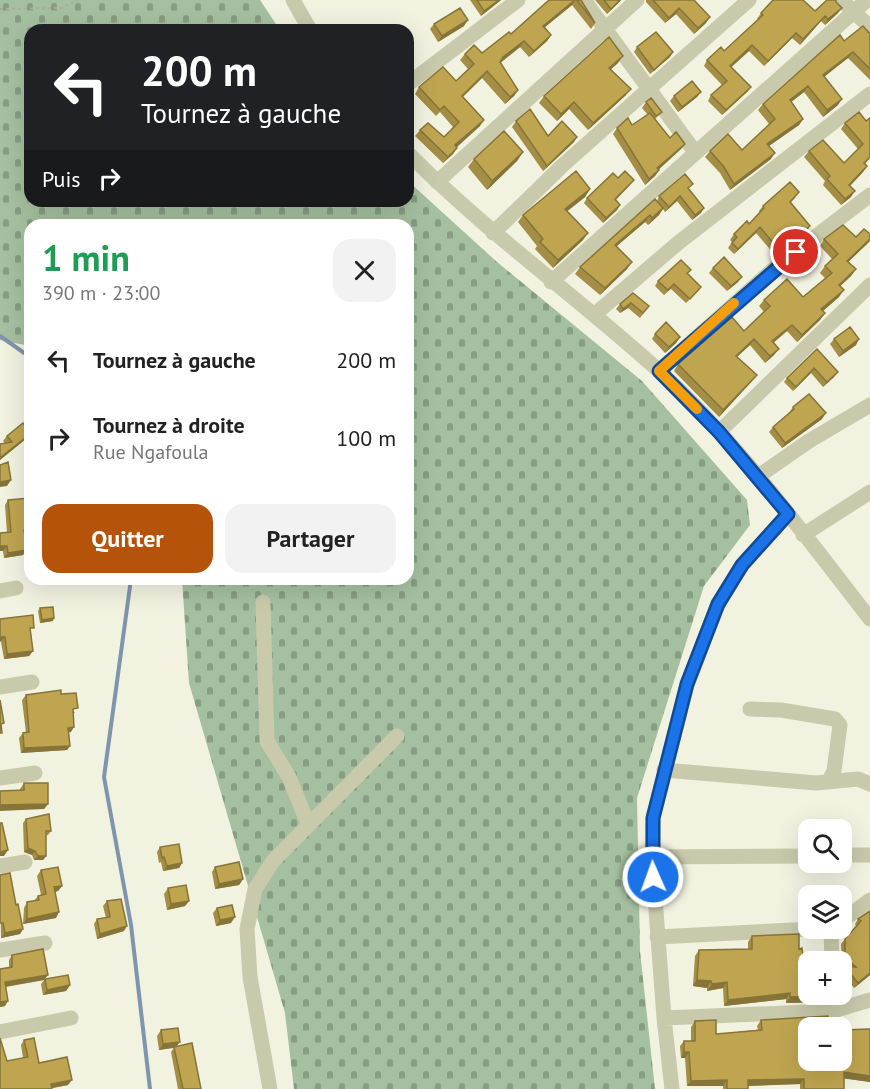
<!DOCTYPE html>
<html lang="fr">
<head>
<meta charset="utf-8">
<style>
	body { margin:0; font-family:"PT Sans",sans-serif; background:#f2f2f2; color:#222; height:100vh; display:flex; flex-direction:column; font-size:22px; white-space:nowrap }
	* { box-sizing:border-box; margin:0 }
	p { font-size:20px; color:#767676 }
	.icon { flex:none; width:33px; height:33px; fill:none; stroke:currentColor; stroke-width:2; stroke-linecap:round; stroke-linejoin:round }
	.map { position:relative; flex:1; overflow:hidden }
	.side { position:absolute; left:24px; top:219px; width:390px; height:366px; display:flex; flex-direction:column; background:#fff; border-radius:18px; box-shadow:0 6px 24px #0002 }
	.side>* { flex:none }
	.banner { position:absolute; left:24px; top:24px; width:390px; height:183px; border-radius:18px; box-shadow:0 6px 24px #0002; background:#202124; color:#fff; overflow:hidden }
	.controls { position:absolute; left:798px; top:819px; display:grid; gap:12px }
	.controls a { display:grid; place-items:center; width:54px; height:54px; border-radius:12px; background:#fff; box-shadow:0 6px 24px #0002; font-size:30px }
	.pin { position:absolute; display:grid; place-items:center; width:51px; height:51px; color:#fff; margin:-26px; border:3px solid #fff; border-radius:50%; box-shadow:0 2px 6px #0007 }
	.me { position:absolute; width:66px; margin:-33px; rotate:358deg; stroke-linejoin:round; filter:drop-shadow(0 0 4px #0008) }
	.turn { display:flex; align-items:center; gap:21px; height:126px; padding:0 18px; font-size:27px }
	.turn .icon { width:78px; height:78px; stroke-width:2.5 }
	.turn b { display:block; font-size:42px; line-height:51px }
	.then { display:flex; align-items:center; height:57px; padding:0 18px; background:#0003; gap:12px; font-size:22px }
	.round { display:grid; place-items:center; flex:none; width:63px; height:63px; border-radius:18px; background:#f2f2f2 }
	.overview { display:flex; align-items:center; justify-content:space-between; height:102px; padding:0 18px }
	h1 { font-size:36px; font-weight:800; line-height:45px; color:#1e9e55 }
	.action { display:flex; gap:12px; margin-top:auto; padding:12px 18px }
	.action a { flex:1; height:69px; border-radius:18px; background:#b45309; color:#fff; font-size:24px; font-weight:800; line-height:69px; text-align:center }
	.action a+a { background:#f2f2f2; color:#222 }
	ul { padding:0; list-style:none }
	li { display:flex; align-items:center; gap:18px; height:78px; padding:0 18px }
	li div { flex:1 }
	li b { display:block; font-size:22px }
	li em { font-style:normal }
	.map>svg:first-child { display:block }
	.cemetery { fill:url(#cemetery-stones) }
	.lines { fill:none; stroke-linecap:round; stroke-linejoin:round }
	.stream { stroke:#8094ad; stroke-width:4 }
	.path { stroke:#aeac90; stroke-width:2; stroke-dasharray:3 3; stroke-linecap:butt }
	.minor { stroke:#c9c9ac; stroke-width:15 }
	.wall { fill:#a48e45 }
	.shaded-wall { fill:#867438 }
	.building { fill:#bfa550; stroke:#867438; stroke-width:1.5 }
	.route-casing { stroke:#114b97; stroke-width:15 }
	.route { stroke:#1a73e8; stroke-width:10 }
	.slow { stroke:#f59e0b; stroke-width:10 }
</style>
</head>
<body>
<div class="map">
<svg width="870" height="1089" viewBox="0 0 870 1089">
	<defs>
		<pattern id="cemetery-stones" width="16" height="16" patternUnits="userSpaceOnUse" patternTransform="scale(1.5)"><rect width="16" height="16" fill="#a5c0a0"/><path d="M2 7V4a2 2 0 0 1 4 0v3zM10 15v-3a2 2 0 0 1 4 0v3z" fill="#879d83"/></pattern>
	</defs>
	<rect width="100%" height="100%" fill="#f1f2e0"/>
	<path class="cemetery" d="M0 0H260L280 30H30V201H408V181L497 262 642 381 747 500 750 525 704 586 637 798 640 951 655 1089H294L285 1013 189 683 182 579H408V225H30V346L0 340Z"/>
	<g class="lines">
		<path class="stream" d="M0 336 30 357
			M131 579 104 777 131 925 150 1089"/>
		<path class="path" d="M0 9 61 8 78 0"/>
		<path class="minor" d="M293 0 310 30
			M584 0 695 152
			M841 0 870 27
			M408 84 518 0
			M408 153C486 232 576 296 658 370 738 443 803 533 870 619
			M437 182 637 0
			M493 233 563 165 749 0
			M551 282 867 0
			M594 315 678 243 870 94
			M659 371 777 266 870 195
			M719 432 870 285
			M757 477 809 441 870 405
			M803 535 870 492
			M0 591 16 588
			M263 602 267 741 289 777 308 824
			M0 687 32 682
			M750 709 781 710 835 719 840 725 834 771 828 782
			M664 770 816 783 858 779 870 784
			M0 778 35 773
			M842 855H870
			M652 857 808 856
			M0 866 25 862
			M842 921 870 900
			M831 929 832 962
			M657 937 832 928
			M0 950 45 943
			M832 994 833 1011
			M664 1018 833 1011 870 1000
			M0 1032 71 1018
			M270 1089 250 977 247 929 255 889 273 861 397 736
			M672 1089 664 1018 652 857 653 818 687 685 718 604 742 565 788 514"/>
	</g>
	<path class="wall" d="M470 0H501L481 16Z
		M549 0H581L595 23 591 29 572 5 545 27 551 35 547 41 529 57 520 47 500 63 518 90 514 96 505 104 482 78 463 97 480 126 457 147 453 154 443 163 415 136 420 130 444 137 453 127 440 112 436 116 415 94 419 87 456 81 468 69 460 60 465 54 482 53 511 34Z
		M595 0H621L607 14Z
		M646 0H694L706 23 694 34 676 14 665 23 646 2Z
		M815 11 838 13 825 25 821 21 800 45 792 38 764 66 749 51 731 67 751 87 747 92 722 115 708 101 711 95 722 85 704 66 707 60 724 51 758 20 757 19 761 13Z
		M434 24 464 26 438 42 430 29Z
		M870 34V80L848 58 824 76 838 105 823 117 804 92 791 102 803 119 799 125 769 146 771 159 730 190 720 173 705 157 710 151 742 150 769 124 758 110 763 104 844 41Z
		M637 47 670 57 650 74 634 52Z
		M618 63 611 69 626 95 588 130 569 109 557 121 539 103 544 96Z
		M701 92 697 97 678 112 670 101 674 96Z
		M646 102 662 112 655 119 670 138 685 144 681 149 658 169 659 170 655 176 645 185 613 134 617 128 632 125 648 115 642 108Z
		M870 118V158L865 164 867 166 863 172 850 186 851 197 841 205 823 185 825 181 804 157 809 151 844 163 858 149 841 129 845 123 866 121Z
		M516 121 548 136 574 142 543 171 512 127Z
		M523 152 517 161 487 190 468 167 474 159Z
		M618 178 630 185 616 200 620 205 617 210 603 223 584 203 587 198Z
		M590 189 585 197 567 211 583 240 553 268 535 249 537 246 518 222 523 215Z
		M689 189 701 213 692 220 677 201 665 212 663 209 659 215 648 225 645 222 616 246 627 269 600 295 575 274 580 267 657 201 659 196Z
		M796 197 791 202 810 226 806 232 775 255 756 233 734 254 728 248 732 242 730 240 734 234 749 224 760 213 759 211 763 206Z
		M870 234V241L868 243 848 262 856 269 851 276 840 286 839 297 823 311 825 313 820 320 797 342 787 331 773 343 774 355 765 363 750 345 737 357 752 381 719 417 674 371 678 364 744 331 764 312 759 306 764 300 803 297 825 278 820 273 825 266 832 259 820 246 824 239 856 237Z
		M713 268 738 282 727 291 709 273Z
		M691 270 688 274 698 291 686 303 671 289 664 295 655 286 658 281Z
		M633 293 649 306 640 318 628 308 620 313 616 309 620 304Z
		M655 334 680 337 676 343 665 353 652 339Z
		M834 339 856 345 839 357 830 344Z
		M817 349 834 377 823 387 811 373 793 391 784 382 787 378Z
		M793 407 822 419 782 448 769 432 773 427 789 413Z
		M30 431V435L27 438 0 460V444L5 443 3 441 7 436Z
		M8 500 25 534 23 555 4 558 3 551 7 533 5 505Z
		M40 608 53 621 40 623 38 611Z
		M0 619 31 633 33 651 29 656 4 659 1 642Z
		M61 694 75 713H73L71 732H69L70 746 67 750 21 753 19 738 23 733H26L22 700 26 695Z
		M24 783 48 804 44 809 20 791V789Z
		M26 819 51 831 48 835H46V856L43 860H34L32 855 24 852 23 823Z
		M160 847 182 863 179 868 163 871 161 862 159 863 157 852Z
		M215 867 243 879 239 885 215 889 212 872Z
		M41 870 62 886 58 891 55 892 56 918 23 924 24 908 27 902 34 901 38 896 41 895 37 876Z
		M0 875 16 905 23 929 20 934 1 938Z
		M168 888 189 901 185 906 167 910 164 894Z
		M107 901 124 931 97 939 94 924 97 919 106 918 103 906Z
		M217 908 231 923 216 926 213 913Z
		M870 911V975L854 988 842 972 846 967 842 963 841 944 856 926 855 924 858 919Z
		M752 936 799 949 804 968 823 1002 786 1003V999L724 1006 723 988 707 991V988L693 986 695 956 699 950 748 949V942Z
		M12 955 48 975 44 980 6 987 5 1006 0 1007V969L9 967V960Z
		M45 979 70 985 66 991 43 995 41 984Z
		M761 1020 808 1060 870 1029V1082L844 1078V1089H800V1084L748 1086V1089H723V1086H687L685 1058H681L680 1046 684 1041H691V1027L695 1021 716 1034 758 1030 757 1026Z
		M161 1030 177 1046 201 1089H178L171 1052 174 1048 159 1050 157 1036Z
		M24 1040 39 1063 68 1085 52 1088 7 1061 23 1058 21 1045Z"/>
	<path class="shaded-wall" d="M499 0H501L481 16 484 11Z
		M575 0 572 5 539 32 543 26Z
		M620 0H621L607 14 611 9Z
		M679 8 676 14 665 23 669 18Z
		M842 8 838 13 825 25 828 19Z
		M825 16 821 21 800 45 803 39Z
		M710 17 706 23 694 34 698 28Z
		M468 20 464 26 438 42 442 36Z
		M796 33 792 38 764 66 768 61Z
		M551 35 547 41 529 57 534 51Z
		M524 41 520 47 499 64 503 57Z
		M752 45 749 51 727 71 730 66Z
		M673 52 670 57 650 74 654 70Z
		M853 52 848 58 819 81 823 75Z
		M623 56 618 63 604 75 609 68Z
		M487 71 482 78 457 102 462 96Z
		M808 86 804 92 786 106 790 100Z
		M751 87 747 92 722 115 726 110Z
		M631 89 626 95 588 130 593 123Z
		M518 90 514 96 505 104 510 97Z
		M701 92 697 97 678 112 682 107Z
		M842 99 838 105 823 117 827 110Z
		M574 102 569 109 557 121 561 114Z
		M803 119 799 125 763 150 767 144Z
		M484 120 480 126 451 152 455 145Z
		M577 137 574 142 543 171 547 166Z
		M685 144 681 149 654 174 657 168Z
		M457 148 453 154 443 163 448 157Z
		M523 152 517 161 487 190 492 181Z
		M775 153 771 159 730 190 734 184Z
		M867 166 863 172 845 191 849 185Z
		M659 170 655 176 645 185 649 179Z
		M590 189 585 197 560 217 565 209Z
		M855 191 851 197 841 205 845 199Z
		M680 196 677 201 665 212 669 207Z
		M620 205 617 210 603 223 606 218Z
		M663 208 659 215 648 225 652 218Z
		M704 208 701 213 692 220 695 215Z
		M650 215 645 222 610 252 615 245Z
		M810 226 806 232 775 255 779 250Z
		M760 227 756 233 734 254 738 249Z
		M588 233 583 240 553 268 558 260Z
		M870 239 868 243 843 267 847 261Z
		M632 262 627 269 600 295 605 288Z
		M856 269 851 276 834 292 839 285Z
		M742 277 738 282 727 291 731 286Z
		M844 290 839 297 817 316 821 309Z
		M631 303 628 308 620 313 623 309Z
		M825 313 820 320 797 342 802 335Z
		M792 325 787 331 767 348 772 341Z
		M680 337 676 343 665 353 669 347Z
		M754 339 750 345 731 362 736 356Z
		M859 339 856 345 839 357 843 351Z
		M779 349 774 355 765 363 770 356Z
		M814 368 811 373 793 391 796 387Z
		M838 372 834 377 823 387 827 382Z
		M757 375 752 381 719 417 723 410Z
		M826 413 822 419 782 448 785 443Z
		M30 434 27 438 0 460V458Z
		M11 480 7 486 0 487V482Z
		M30 529V533L20 535 24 530Z
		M0 546H7L3 551H0Z
		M27 550 23 555 4 558 8 553Z
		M54 618 53 621 40 623 42 620Z
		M0 637H5L0 642Z
		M33 651 29 656 4 659 7 654Z
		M74 727 71 732 65 733 68 728Z
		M70 746 67 750 21 753 24 748Z
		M48 804 44 809 0 811V805Z
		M28 848 35 851 32 855 24 852Z
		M8 850 4 856H0V852Z
		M38 856H46L43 860H34Z
		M182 863 179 868 163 871 167 866Z
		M243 879 239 885 215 889 219 884Z
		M62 886 58 891 51 893 54 887Z
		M189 901 185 906 167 910 171 904Z
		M59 912 56 918 23 924 27 919Z
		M235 917 231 923 216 926 220 920Z
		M127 926 124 931 97 939 100 934Z
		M23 929 20 934 1 938 5 933Z
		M870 973V975L854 988 858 983Z
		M48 975 44 980 2 987 5 982Z
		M697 980 711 981 707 988 693 986Z
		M727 982 723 988 707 991 712 984Z
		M70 985 66 991 43 995 47 990Z
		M790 993 786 999 724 1006 728 1000Z
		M827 996 823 1002 786 1003 790 997Z
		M8 1001 5 1006 0 1007V1002Z
		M180 1042 176 1047 159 1050 163 1044Z
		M684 1052H689L685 1058H681Z
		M844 1072 870 1076V1082L840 1078Z
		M804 1079 800 1084 744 1086 748 1080Z
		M72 1080 68 1085 47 1089 51 1084Z
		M727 1080 723 1086H687L691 1081Z"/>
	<path class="building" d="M477 0H499L484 11Z
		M549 0H575L543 26 551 35 534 51 524 41 503 57 500 62 518 90 510 97 487 71 462 96 484 120 455 145 457 148 448 157 420 130 428 123 444 137 459 122 444 106 440 110 419 87 443 67 456 81 474 64 465 54 474 45 482 53 509 32 511 34Z
		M577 0H581L595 23Z
		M604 0H620L611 9Z
		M653 0H694L710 17 698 28 679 8 669 18Z
		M773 0H803L815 11 827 0H836V2L842 8 828 19 825 16 803 39 796 33 768 61 752 45 730 66 751 87 726 110 711 95 727 81 707 60 721 47 724 51 763 15 761 13Z
		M460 8 468 20 442 36 434 24Z
		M863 26 870 34V69L853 52 823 75 842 99 827 110 808 86 790 100 803 119 767 144 775 153 734 184 724 167 710 151 728 134 742 150 775 119 763 104 840 35 844 41Z
		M656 32 673 52 654 70 637 47Z
		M609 37 623 56 609 68 631 89 593 123 574 102 561 114 544 96Z
		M692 81 701 92 682 107 674 96Z
		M651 98 662 112 656 116 646 102Z
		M530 109 548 136 562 121 577 137 547 166 516 121Z
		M859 112 866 121 870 118V157L864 163 867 166 849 185 855 191 845 199 827 179 830 176 809 151 823 140 844 163 863 144 845 123Z
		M650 113 670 138 676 132 685 144 657 168 659 170 649 179 617 128 628 118 632 125Z
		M504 131 523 152 492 181 474 159Z
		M576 171 590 189 565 209 588 233 558 260 540 242 543 239 523 215Z
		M625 171 634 180 615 199 620 205 606 218 587 198 613 173 618 178Z
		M685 174 693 184 688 188 704 208 695 215 680 196 669 207 659 196Z
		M790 182 799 192 790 202 810 226 779 250 760 227 738 249 732 243 737 237 734 234 747 221 749 224 764 208 763 206Z
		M655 199 663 208 652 218 650 215 615 245 632 262 605 288 580 267Z
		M843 225 856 237 864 229 870 234V239L847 261 856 269 839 285 844 290 821 309 825 313 802 335 792 325 772 341 779 349 770 356 754 339 736 356 757 375 723 410 678 364 732 317 744 331 770 306 764 300 787 279 803 297 832 273 825 266 838 254 824 239Z
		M724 257 742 277 731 286 713 268Z
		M681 260 691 270 687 273 701 287 690 299 674 284 668 290 658 281Z
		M633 293 649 306 643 313 631 303 623 309 620 304Z
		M666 322 680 337 669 347 655 334Z
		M850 327 859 339 843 351 834 339Z
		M817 349 838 372 827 382 814 368 796 387 787 378Z
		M809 394 826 413 785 443 773 427 794 409 793 407Z
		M23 423 30 431V434L0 458V444L12 442 7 436Z
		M8 462 11 480 0 482V465Z
		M30 498V529L24 530 27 550 8 553 7 546H0V533L11 532 8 500Z
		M53 607 54 618 42 620 40 608Z
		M33 615 34 628H30L33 651 7 654 5 637H0V619Z
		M61 690V694L76 693 78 708 73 709 74 727 68 728 70 746 24 748 23 733 29 732 26 695Z
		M0 700 4 723 1 724 2 733H0Z
		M24 783H48V804L0 805V791L24 790Z
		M49 814 51 831H46V856H38L35 851 28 848 26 819Z
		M0 823H2L8 850 0 852Z
		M179 844 182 863 167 866 164 857 162 858 160 847Z
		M239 862 243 879 219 884 215 867Z
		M58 867 62 886 54 887 59 912 27 919V902L39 900 38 896 46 894 41 870Z
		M10 873 16 905 18 904 23 929 5 933 3 923H0V875Z
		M186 885 189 901 171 904 168 888Z
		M121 899 127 926 100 934 97 919 110 917 107 901Z
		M232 905 235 917 220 920 217 908Z
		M870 911V973L858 983 845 967H856L845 957V939L861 921 858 919Z
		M799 934V949L802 948 804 968H808V994H827V996L790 997V993L728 1000 727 982 712 984 711 981 697 980 699 950 752 949V936Z
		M43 949 48 975 5 982 8 1001 0 1002V969L12 967V955Z
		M68 975 70 985 47 990 45 979Z
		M828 1016V1028H808V1060H842V1030L870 1029V1076L844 1072V1089H804V1079L748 1080V1089H727V1080L691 1081 689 1052H684V1041H695V1021L716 1020V1034L762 1030 761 1020Z
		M178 1028 180 1042 163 1044 161 1030Z
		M0 1038 7 1061 28 1057 24 1040 34 1038 39 1063 67 1057 72 1080 51 1084 52 1089H0Z
		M192 1043 201 1089H183L174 1047Z"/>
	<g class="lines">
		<g class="route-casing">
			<path id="route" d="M653 877V818L687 684 718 604 742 565 788 514 719 432 659 371 796 252"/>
		</g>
		<use href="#route" class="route"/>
		<path class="slow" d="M697 409 659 371 734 303"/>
	</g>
</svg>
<div class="controls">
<a><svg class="icon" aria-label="search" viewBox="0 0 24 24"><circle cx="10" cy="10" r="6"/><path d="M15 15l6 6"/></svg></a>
<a><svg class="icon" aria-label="layers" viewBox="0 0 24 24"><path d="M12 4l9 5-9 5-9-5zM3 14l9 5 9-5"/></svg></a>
<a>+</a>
<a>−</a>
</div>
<div class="pin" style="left:796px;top:252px;background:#d93025"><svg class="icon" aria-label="arrive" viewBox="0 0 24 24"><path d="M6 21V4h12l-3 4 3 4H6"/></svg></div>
<svg class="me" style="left:653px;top:877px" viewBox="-20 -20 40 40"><circle r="17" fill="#1a73e8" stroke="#fff" stroke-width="3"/><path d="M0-11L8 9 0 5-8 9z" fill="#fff"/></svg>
<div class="banner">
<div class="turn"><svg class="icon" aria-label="left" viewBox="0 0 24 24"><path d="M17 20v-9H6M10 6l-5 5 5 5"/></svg><div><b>200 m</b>Tournez à gauche</div></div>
<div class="then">Puis<svg class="icon" aria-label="right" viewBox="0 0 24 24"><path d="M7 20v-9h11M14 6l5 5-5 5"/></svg></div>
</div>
<section class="side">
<div class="overview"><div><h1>1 min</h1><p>390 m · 23:00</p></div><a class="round"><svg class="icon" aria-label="close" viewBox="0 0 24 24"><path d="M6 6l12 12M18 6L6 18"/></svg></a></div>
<ul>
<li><svg class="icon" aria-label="left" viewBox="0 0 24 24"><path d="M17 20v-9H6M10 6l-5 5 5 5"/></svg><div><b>Tournez à gauche</b></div><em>200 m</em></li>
<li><svg class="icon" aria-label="right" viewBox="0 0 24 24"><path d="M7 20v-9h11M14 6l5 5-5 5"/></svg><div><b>Tournez à droite</b><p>Rue Ngafoula</p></div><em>100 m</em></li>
</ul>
<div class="action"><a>Quitter</a><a>Partager</a></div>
</section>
</div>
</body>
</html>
